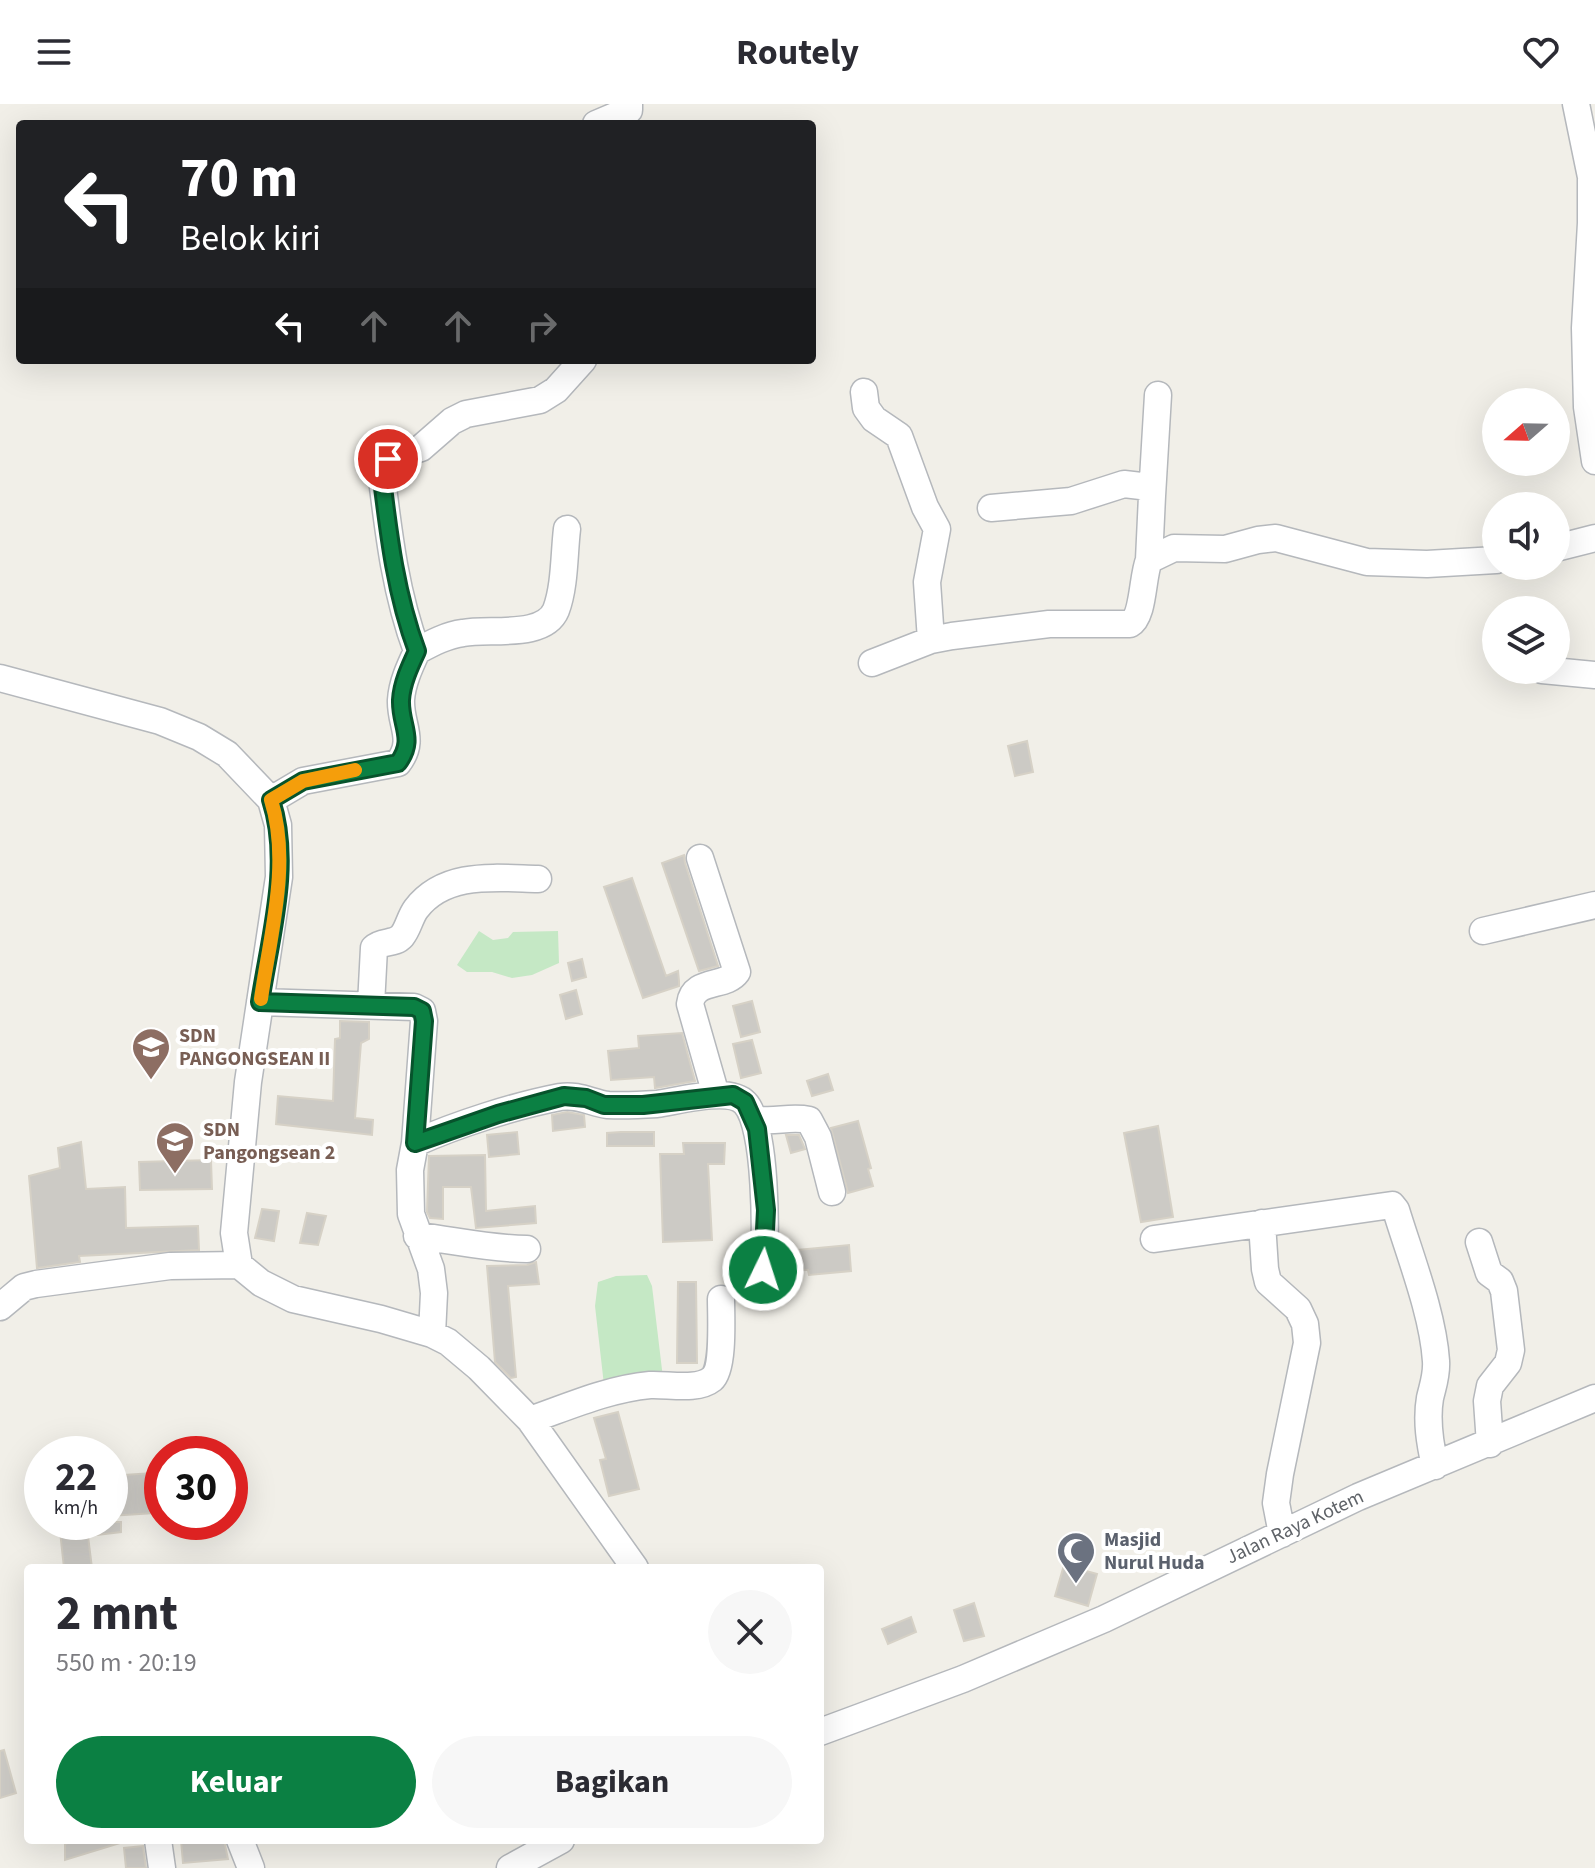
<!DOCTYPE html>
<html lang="id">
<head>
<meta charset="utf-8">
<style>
	body { margin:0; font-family:"Source Sans 3",sans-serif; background:#f7f7f7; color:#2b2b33; height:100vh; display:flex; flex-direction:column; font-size:30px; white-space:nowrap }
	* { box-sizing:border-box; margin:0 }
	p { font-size:26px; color:#7c7c81 }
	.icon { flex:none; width:44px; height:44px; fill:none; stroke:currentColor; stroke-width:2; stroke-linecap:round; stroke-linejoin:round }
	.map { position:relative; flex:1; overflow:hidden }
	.panel { position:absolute; left:24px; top:1460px; width:800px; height:280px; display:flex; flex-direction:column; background:#fff; border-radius:8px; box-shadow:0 8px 32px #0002 }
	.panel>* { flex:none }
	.banner { position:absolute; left:16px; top:16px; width:800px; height:244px; border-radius:8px; box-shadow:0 8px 32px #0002; background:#202124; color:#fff; overflow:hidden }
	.needle { width:52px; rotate:250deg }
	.fabs { position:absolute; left:1482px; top:284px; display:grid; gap:16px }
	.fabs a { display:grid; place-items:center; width:88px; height:88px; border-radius:50%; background:#fff; box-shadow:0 8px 32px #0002; font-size:40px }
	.speed { position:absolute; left:24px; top:1332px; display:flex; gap:16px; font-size:40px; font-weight:700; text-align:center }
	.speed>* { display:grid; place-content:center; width:104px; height:104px; border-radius:50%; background:#fff; box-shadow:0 8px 32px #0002; line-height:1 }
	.speed small { font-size:20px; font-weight:400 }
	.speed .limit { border:12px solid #d22; background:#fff; color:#111 }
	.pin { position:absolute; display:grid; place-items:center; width:68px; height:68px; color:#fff; margin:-34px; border:4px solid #fff; border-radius:50%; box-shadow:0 2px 8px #0007 }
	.me { position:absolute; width:88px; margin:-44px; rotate:4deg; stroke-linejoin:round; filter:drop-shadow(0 0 6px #0008) }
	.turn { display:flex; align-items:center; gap:28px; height:168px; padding:0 32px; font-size:36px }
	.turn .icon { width:104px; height:104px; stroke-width:2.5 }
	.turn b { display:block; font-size:56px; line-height:68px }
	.lanes { display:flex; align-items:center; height:76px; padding:0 32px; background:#0003; justify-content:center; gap:40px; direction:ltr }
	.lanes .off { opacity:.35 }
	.round { display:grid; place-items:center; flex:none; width:84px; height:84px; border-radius:42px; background:#f7f7f7 }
	.headline { display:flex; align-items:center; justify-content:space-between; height:136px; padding:0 32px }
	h1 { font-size:48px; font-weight:700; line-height:60px }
	.primary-button { display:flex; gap:16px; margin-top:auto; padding:16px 32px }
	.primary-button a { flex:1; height:92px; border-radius:48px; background:#0b8043; color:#fff; font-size:32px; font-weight:700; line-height:92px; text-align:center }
	.primary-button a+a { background:#f7f7f7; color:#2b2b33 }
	header { display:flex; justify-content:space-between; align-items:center; height:104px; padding:0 32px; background:#fff; font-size:36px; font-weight:700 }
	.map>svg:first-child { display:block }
	.green { fill:#c5e8c5 }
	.building { fill:#cccac5; stroke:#d6d1c6; stroke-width:2 }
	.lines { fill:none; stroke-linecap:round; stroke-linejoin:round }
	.minor-casing { stroke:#b5b8bc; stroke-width:29 }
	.minor { stroke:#fff; stroke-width:26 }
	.route-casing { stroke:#07532c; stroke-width:20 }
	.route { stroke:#0b8043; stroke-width:14 }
	.slow { stroke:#f59e0b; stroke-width:14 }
	.labels { text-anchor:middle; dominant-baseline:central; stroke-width:8; stroke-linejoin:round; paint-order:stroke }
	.education-label { font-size:20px; font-weight:bold; fill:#785e54; stroke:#fff; text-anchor:start }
	.street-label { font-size:20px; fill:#5f6368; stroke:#fff }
	.worship-label { font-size:20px; font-weight:bold; fill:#5b616d; stroke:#fff; text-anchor:start }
</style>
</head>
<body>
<header><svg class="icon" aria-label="menu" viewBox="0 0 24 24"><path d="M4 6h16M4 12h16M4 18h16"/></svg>Routely<svg class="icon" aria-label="heart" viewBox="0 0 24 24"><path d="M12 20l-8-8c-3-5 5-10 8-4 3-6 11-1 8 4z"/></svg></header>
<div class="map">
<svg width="1595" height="1764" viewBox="0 0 1595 1764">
	<rect width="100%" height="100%" fill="#f1efe8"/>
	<path class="green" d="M479 827 493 836 508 834 513 828 558 827 559 859 532 871 512 874 492 868H467L457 861Z
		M647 1171 652 1182 663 1274 604 1281 595 1202 598 1178 616 1172Z"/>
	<path class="building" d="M1027 637 1033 668 1015 672 1008 642Z
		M684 751 685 759 718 862 699 867 662 759Z
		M632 774 666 872 678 867 679 877V882L643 894 604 783Z
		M582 855 586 873 572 877 568 859Z
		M576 886 582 910 566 915 560 891Z
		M752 897 760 928 741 933 733 902Z
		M340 917 369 918V935L361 939 355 1014 373 1016 372 1031 276 1020 278 992 333 997 335 935 340 934Z
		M682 929 695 977 655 984 654 973 611 976 608 947 639 944 638 932Z
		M752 936 761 969 741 974 733 940Z
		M828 970 833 986 812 992 807 977Z
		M567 1008 584 1011 585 1023 553 1027 552 1011Z
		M858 1017 871 1064 868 1065 873 1082 848 1089 831 1024Z
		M1158 1022 1173 1113 1141 1118 1124 1029Z
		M517 1028 519 1050 489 1053 487 1031Z
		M621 1028H654V1042H607V1029Z
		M786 1031H799L805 1045 791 1049Z
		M81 1038 86 1085 125 1083 126 1124 198 1122 199 1146 79 1152 80 1158 37 1164 29 1072 60 1064 58 1044Z
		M683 1039H725L724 1060H708L712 1136 663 1138 660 1050H684Z
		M485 1051 486 1107 535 1102 536 1119 476 1124 471 1083H443V1115L430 1114 427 1108 429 1052Z
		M211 1056 212 1085 140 1086 139 1058Z
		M262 1105 279 1107 274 1137 255 1134Z
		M307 1109 326 1112 318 1141 300 1139Z
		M849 1141 851 1167 809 1171 808 1166 787 1165V1147Z
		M536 1158 539 1180 508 1182 516 1273 511 1274 495 1258 487 1162 527 1161Z
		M678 1178H696L697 1259H677Z
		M618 1308 639 1385 609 1392 600 1356 606 1355 594 1314Z
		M152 1369 154 1409 110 1412V1372Z
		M59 1418H121V1428L88 1432 92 1464H64Z
		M1064 1461 1097 1470 1088 1502 1055 1492Z
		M974 1499 984 1532 964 1537 954 1506Z
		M911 1513 916 1528 888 1540 882 1525Z
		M4 1646 16 1689 0 1694V1647Z
		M76 1736H120V1739L65 1756V1740Z
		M181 1736H224L228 1755 183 1759Z
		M143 1742 146 1764H126L124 1744Z"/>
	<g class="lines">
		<g class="minor-casing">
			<path id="minor" d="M1576 0 1591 73V119L1585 224 1587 303 1595 357
				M596 20 629 6V0
				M864 288 866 304 874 315 899 332 925 403 937 425 927 478 931 536
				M1152 392 1158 291
				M991 404 1071 397 1124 380 1141 382 1148 385 1152 392 1149 456
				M1556 444 1595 434
				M417 547C396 491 389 433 382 375L383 362 388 355 421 344 452 317 466 310 540 296 556 286 583 256
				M872 559 931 536 952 532 1049 520H1130C1144 512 1142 473 1149 456L1174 444 1225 445 1258 436 1276 434 1367 458 1427 460 1496 456
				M1542 566 1595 571
				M0 574 160 617 199 633 227 650 271 696 278 721 279 773 248 978 234 1129 239 1161 261 1179 293 1195 381 1215 432 1230 448 1238 479 1264 530 1316 635 1464
				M271 696 303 677 398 659C416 636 400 621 401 596 402 579 410 562 417 547 432 539 447 531 463 529 489 524 544 535 556 506 565 482 564 450 567 425
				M700 754 737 868C726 884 693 874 690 900L716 991
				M1483 827 1595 801
				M260 898 414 903 422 907 424 917 415 1039
				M371 901 374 844C382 836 394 841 402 832 408 825 410 813 416 805 445 767 495 774 538 775
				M754 1015C773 1019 790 1012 809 1016L818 1033 832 1088
				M1262 1119 1265 1165 1268 1178 1298 1205 1305 1220 1307 1239 1280 1370 1276 1399 1282 1430
				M417 1132C453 1136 490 1145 527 1145
				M1154 1135 1392 1101 1396 1106C1410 1152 1433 1210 1436 1257 1437 1271 1433 1281 1430 1294 1426 1317 1430 1340 1435 1362
				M1479 1138 1489 1169 1500 1177 1504 1187 1511 1246 1508 1259 1490 1282 1487 1297 1490 1340
				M0 1203 24 1183 36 1180 170 1162 239 1161
				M432 1230 434 1189 431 1165 411 1110 410 1066 415 1039C458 1020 514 1002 560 993 578 990 592 999 608 1001 624 1002 641 1001 657 1000 678 997 729 982 745 999 767 1022 766 1133 763 1166
				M530 1316C570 1302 608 1285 650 1281 668 1280 697 1287 712 1275 724 1265 721 1211 721 1195
				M820 1628 963 1575 1104 1515 1358 1393 1595 1294
				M158 1736 162 1764
				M240 1736 251 1764
				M510 1764 561 1736"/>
		</g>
		<use href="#minor" class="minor"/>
	</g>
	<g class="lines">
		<g class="route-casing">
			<path id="route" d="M388 355 383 362 382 375C389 433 396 491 417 547 410 562 402 579 401 596 400 622 416 635 398 659L303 677 271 696C292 760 270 833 260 898L414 903 422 907 424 917 415 1039 498 1010 564 992 586 994 604 1001H643L733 991 745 998 757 1025 766 1106 763 1166"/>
		</g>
		<use href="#route" class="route"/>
		<path class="slow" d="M261 895C270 831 291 759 271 696L303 677 355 666"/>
	</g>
	<defs>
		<g id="school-pin" transform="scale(2)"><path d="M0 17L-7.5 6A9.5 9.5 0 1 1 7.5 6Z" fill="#8d6e63" stroke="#fff"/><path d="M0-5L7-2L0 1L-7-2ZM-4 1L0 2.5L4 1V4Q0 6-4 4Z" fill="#fff"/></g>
		<g id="mosque-pin" transform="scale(2)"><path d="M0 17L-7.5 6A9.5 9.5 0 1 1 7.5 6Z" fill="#6b7280" stroke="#fff"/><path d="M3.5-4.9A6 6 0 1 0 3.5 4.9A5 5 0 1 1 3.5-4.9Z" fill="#fff"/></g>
	</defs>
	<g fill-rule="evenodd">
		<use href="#school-pin" x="151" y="943"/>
		<use href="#school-pin" x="175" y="1037"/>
		<use href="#mosque-pin" x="1076" y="1447"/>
	</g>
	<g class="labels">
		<g class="education-label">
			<text x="179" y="932">SDN<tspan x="179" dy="23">PANGONGSEAN II</tspan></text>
			<text x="203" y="1026">SDN<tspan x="203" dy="23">Pangongsean 2</tspan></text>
		</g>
		<g class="street-label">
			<text transform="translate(1295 1423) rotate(-25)">Jalan Raya Kotem</text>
		</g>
		<g class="worship-label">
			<text x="1104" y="1436">Masjid<tspan x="1104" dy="23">Nurul Huda</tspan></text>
		</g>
	</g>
</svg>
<div class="fabs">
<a><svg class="needle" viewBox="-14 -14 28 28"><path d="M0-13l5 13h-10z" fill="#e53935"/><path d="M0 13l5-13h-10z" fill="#7c7c81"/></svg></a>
<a><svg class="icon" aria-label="sound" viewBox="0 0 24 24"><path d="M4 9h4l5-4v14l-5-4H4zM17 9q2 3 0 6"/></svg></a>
<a><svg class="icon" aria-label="layers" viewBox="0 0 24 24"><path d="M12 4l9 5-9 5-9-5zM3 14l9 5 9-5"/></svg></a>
</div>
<div class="speed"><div>22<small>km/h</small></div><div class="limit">30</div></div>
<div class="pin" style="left:388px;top:355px;background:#d93025"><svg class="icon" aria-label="arrive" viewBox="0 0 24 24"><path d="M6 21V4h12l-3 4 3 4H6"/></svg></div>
<svg class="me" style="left:763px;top:1166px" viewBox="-20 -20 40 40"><circle r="17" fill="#0b8043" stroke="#fff" stroke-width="3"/><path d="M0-11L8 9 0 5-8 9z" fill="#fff"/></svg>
<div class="banner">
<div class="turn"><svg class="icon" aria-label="left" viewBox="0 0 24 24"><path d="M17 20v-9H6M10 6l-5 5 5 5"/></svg><div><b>70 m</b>Belok kiri</div></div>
<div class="lanes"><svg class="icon" aria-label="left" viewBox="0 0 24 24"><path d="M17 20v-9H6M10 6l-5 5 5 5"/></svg><svg class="icon off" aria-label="ahead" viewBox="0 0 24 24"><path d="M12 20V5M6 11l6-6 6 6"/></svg><svg class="icon off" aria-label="ahead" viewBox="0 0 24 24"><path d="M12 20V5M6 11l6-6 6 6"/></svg><svg class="icon off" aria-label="right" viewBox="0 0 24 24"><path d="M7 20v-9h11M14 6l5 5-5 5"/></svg></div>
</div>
<section class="panel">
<div class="headline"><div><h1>2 mnt</h1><p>550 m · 20:19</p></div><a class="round"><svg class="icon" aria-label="close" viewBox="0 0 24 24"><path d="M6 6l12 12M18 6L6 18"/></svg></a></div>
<div class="primary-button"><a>Keluar</a><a>Bagikan</a></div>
</section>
</div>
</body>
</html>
